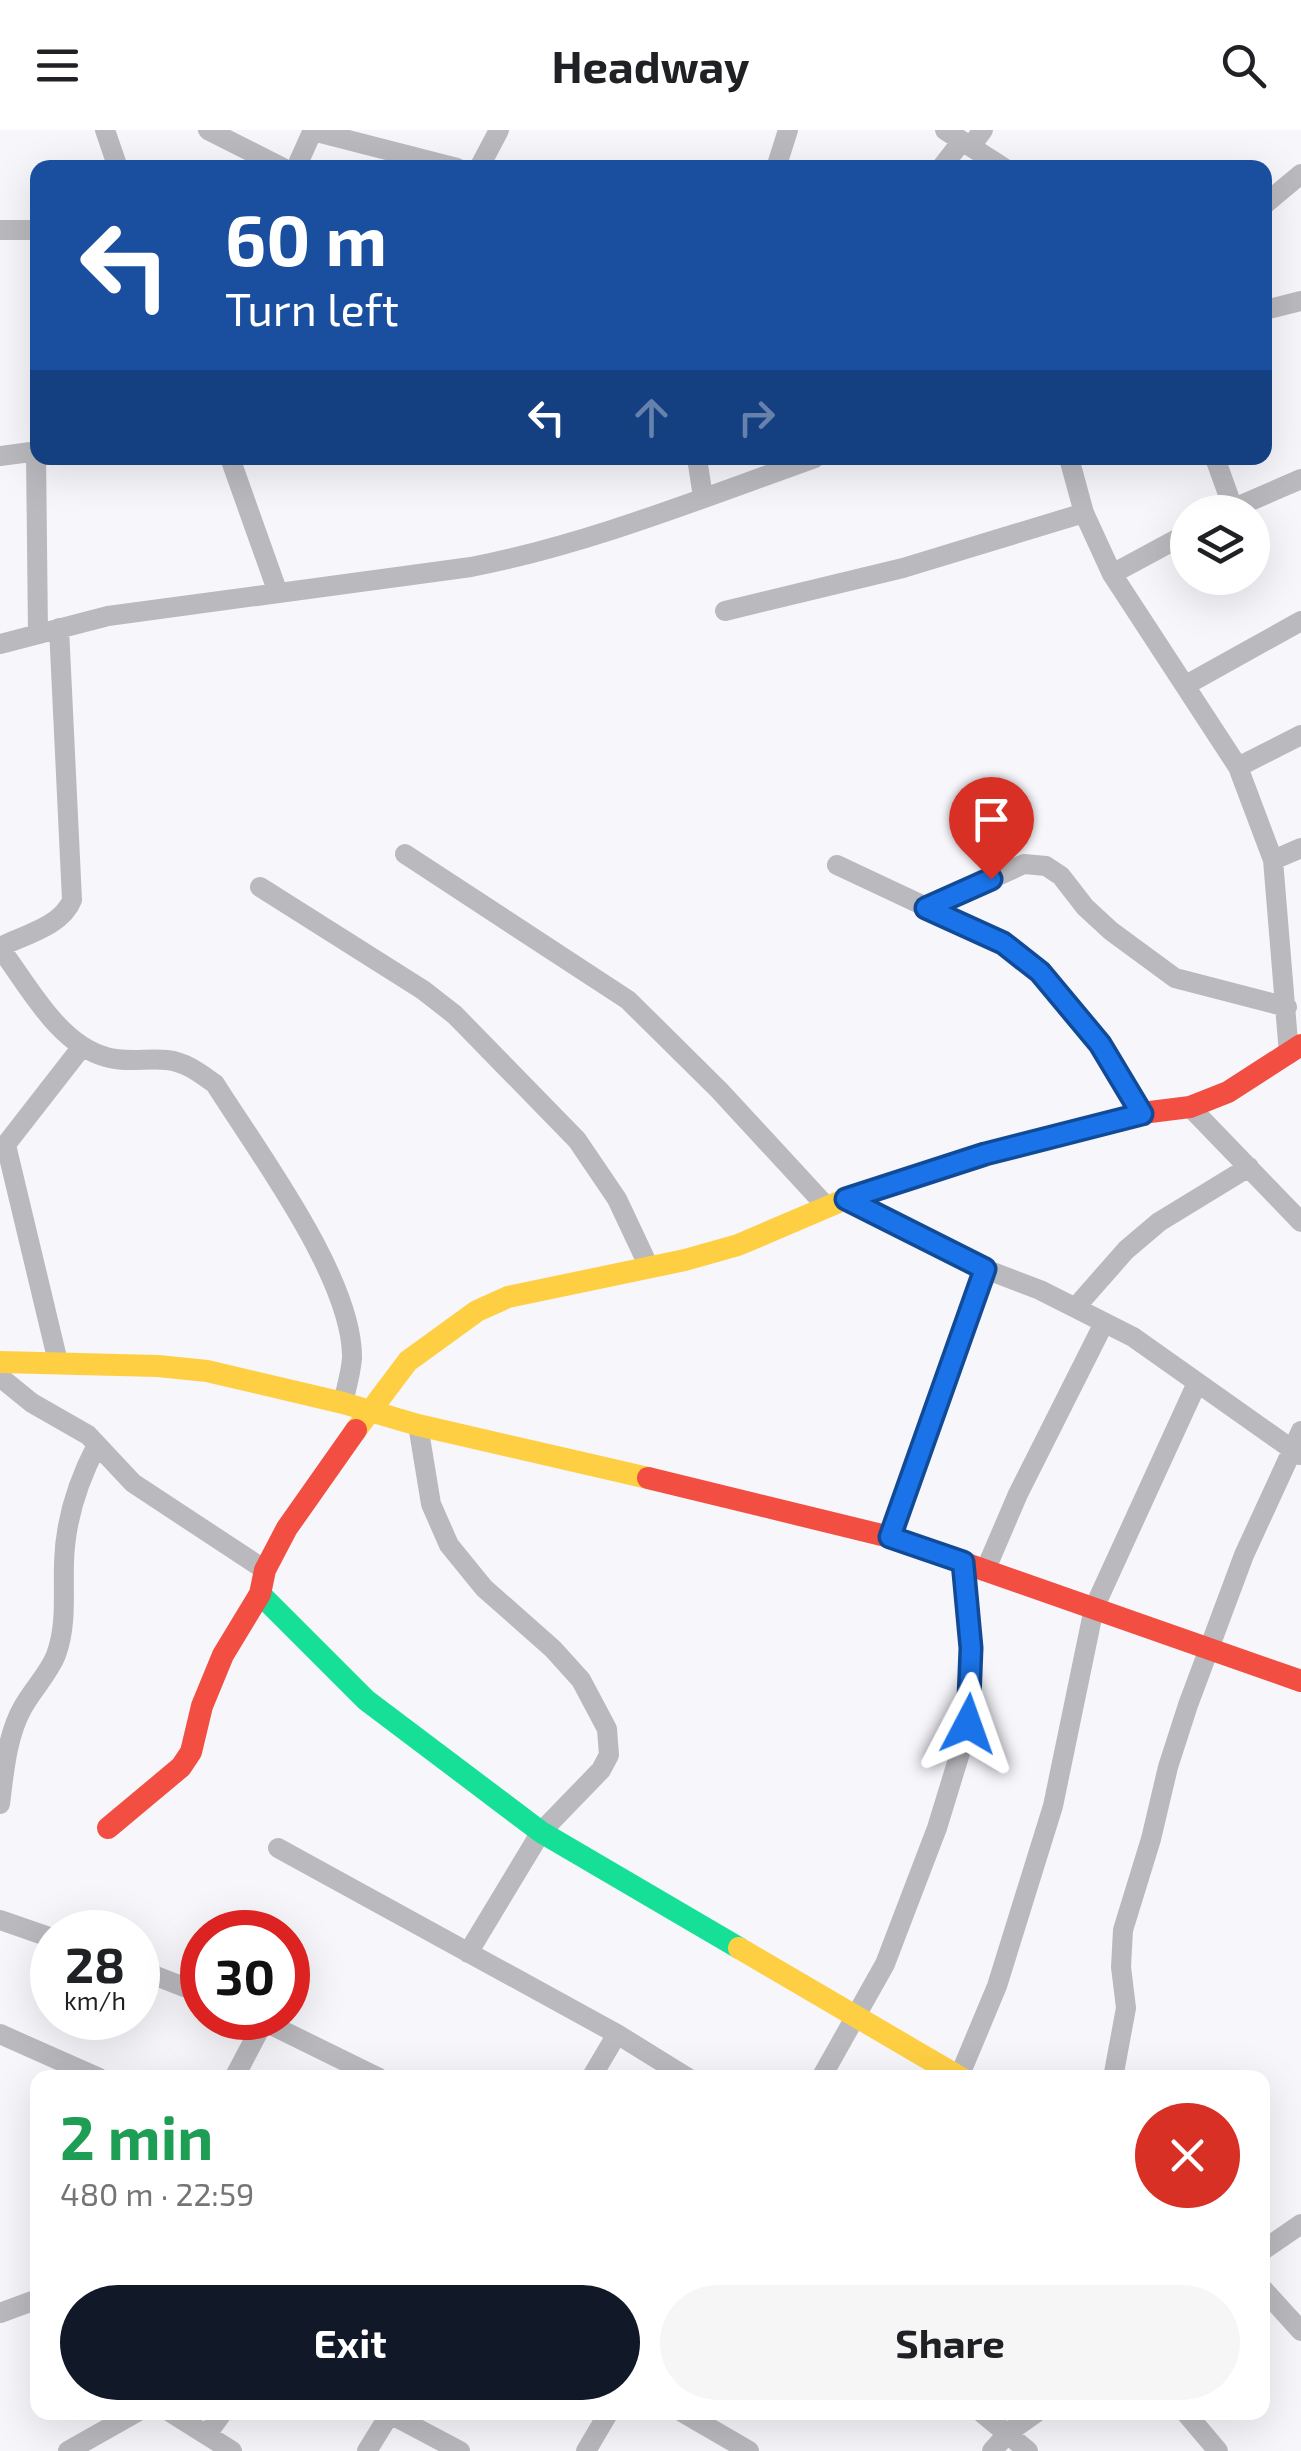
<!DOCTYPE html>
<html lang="en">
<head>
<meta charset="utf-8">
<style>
	body { margin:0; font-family:"Exo 2",sans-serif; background:#f6f6f6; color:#202124; height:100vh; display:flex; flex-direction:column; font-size:38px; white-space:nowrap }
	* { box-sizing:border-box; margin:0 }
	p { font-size:32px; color:#757577 }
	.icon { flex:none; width:55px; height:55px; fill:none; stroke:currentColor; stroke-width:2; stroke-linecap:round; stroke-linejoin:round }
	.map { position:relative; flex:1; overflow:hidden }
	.drawer { position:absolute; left:30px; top:1940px; width:1240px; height:350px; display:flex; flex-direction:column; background:#fff; border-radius:20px; box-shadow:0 10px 40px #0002 }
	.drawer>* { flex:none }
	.banner { position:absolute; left:30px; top:30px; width:1242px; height:305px; border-radius:20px; box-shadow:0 10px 40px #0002; background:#1a4fa0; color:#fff; overflow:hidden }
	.buttons { position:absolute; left:1170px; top:365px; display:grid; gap:20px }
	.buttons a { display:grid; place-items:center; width:100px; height:100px; border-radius:50%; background:#fff; box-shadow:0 10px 40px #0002; font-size:50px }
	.speed { position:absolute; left:30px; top:1780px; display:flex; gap:20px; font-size:50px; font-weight:700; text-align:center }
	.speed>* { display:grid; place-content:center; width:130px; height:130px; border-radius:50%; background:#fff; box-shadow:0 10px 40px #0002; line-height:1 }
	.speed small { font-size:25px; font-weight:400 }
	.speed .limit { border:15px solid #d22; background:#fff; color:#111 }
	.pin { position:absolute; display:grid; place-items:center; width:85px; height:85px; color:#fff; margin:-102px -42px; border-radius:50% 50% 50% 0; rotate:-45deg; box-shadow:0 0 10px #0007 }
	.pin .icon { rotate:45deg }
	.me { position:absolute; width:110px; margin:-55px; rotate:4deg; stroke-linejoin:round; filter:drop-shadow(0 0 8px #0008) }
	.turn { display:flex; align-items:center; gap:35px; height:210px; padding:0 30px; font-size:45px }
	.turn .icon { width:130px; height:130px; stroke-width:2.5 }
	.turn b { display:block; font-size:70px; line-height:85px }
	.lanes { display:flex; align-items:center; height:95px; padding:0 30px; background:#0003; justify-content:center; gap:50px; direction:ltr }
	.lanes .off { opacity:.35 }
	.round { display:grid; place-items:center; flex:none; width:105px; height:105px; border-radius:52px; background:#f6f6f6 }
	.summary { display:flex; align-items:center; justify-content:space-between; height:170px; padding:0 30px }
	h1 { font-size:60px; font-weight:700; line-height:75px; color:#1e9e55 }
	.action { display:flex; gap:20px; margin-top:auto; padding:20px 30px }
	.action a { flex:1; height:115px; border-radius:60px; background:#111827; color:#fff; font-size:40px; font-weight:700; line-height:115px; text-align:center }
	.action a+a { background:#f6f6f6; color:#202124 }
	header { display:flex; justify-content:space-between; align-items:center; height:130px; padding:0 30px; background:#fff; font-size:45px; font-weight:700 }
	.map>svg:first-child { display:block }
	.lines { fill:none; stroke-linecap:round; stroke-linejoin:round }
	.street { stroke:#bababe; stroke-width:20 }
	.fast { stroke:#16e098; stroke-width:22 }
	.slow { stroke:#ffcf43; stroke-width:22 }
	.jam { stroke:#f24e42; stroke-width:22 }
	.route-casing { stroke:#114b97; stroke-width:25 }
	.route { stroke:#1a73e8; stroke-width:18 }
</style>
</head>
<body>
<header><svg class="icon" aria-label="menu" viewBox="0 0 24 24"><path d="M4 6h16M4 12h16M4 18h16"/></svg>Headway<svg class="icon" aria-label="search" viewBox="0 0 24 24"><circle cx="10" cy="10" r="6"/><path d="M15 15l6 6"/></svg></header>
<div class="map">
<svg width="1301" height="2321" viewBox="0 0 1301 2321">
	<rect width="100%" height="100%" fill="#f6f6fb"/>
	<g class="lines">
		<path class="street" d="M105 0 118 38
			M208 0 283 38
			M945 0 1004 38
			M313 1 457 38
			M971 16 983 0
			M296 38 313 0
			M479 38 499 0
			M776 38 788 0
			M941 38 962 11
			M1265 74 1301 44
			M0 100H38
			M1265 180 1301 171
			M36 322 38 504
			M0 326 38 321
			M230 328 278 463
			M697 328 703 367
			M1069 328 1084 383 1112 444 1238 637 1273 730 1289 924
			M1215 328 1233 378
			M1225 382 1301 349
			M1112 444 1188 403
			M725 481 903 438 1084 383
			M0 514 108 486 471 437C589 414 702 368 815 328
			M1186 555 1301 491
			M1238 637 1301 605
			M405 724 628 870 719 960 827 1077
			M1273 730 1301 718
			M837 735 1003 813C1063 855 1106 921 1142 983
			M260 757 423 860 455 885 577 1010 617 1069 649 1137
			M926 778 1024 734 1046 736 1061 746 1085 777 1111 801 1175 848 1287 877
			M0 817C24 805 62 796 72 770L59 498
			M0 818C28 855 58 914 106 927 125 933 147 928 167 930 186 932 201 944 215 954 258 1022 353 1149 352 1228 351 1243 346 1259 343 1273
			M1190 977 1301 1092
			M6 1015 58 1232
			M0 1022 81 918
			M846 1069 985 1139 1040 1160 1133 1207 1300 1325
			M1075 1178 1126 1120 1159 1092 1249 1037
			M0 1247 32 1273 88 1305 133 1353 265 1440
			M418 1295 431 1374 449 1415 484 1458 553 1519 581 1550 607 1599 609 1625 601 1640 541 1702 468 1823
			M890 1407 985 1139
			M985 1441 1018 1364 1104 1193
			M0 1674C4 1642 7 1605 23 1577 33 1559 49 1543 56 1525 67 1495 63 1464 64 1433 65 1390 77 1353 97 1315
			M278 1718 617 1904 688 1948
			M0 1790 52 1808
			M138 1839 202 1864
			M257 1888 379 1948
			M0 1904 99 1948
			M959 1947 997 1856 1053 1676 1094 1478 1197 1253
			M234 1948 264 1891
			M591 1948 617 1904
			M821 1948 885 1834 937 1698 960 1623 971 1557V1518L963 1432
			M1113 1948 1126 1878 1121 1837 1123 1800 1151 1709 1168 1637 1188 1575 1244 1425 1301 1301
			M1262 2121 1301 2094
			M1262 2158 1301 2201
			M0 2183 38 2169
			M170 2282 232 2321
			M682 2282 749 2321
			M981 2282 1028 2321
			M1185 2282 1218 2321
			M390 2284 460 2321
			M207 2304 223 2282
			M68 2321 137 2282
			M367 2321 391 2282
			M586 2321 609 2282
			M992 2321 1009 2302 1037 2282"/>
		<path class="fast" d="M260 1464 366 1570 541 1702 739 1818"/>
		<path class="slow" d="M0 1232 158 1236 207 1241 343 1273 418 1295 648 1348
			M356 1300 408 1231 477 1181 508 1167 685 1130 738 1115 846 1069 1009 1018
			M739 1818 961 1948"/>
		<path class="jam" d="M1009 1018 1142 983 1190 977 1228 962 1301 915
			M648 1348 890 1407 1301 1551
			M108 1698 181 1637 191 1622 202 1576 223 1525 260 1464 265 1440 287 1398 356 1300"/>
	</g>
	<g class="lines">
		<g class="route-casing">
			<path id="route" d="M968 1594 971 1518 963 1432 890 1407 985 1139 846 1069 985 1024 1142 984 1100 914 1040 842 1003 813 926 778 991 749"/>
		</g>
		<use href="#route" class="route"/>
	</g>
</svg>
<div class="buttons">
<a><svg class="icon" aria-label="layers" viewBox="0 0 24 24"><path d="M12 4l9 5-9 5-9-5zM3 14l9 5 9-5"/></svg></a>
</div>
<div class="speed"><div>28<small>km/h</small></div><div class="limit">30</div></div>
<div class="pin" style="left:991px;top:749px;background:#d93025"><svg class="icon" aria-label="arrive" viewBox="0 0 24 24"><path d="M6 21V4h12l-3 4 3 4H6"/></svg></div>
<svg class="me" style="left:968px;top:1594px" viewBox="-20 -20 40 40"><path d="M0-17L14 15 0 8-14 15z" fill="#1a73e8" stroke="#fff" stroke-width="4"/></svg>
<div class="banner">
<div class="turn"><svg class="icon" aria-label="left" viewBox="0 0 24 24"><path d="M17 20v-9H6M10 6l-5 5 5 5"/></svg><div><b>60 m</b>Turn left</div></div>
<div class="lanes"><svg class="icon" aria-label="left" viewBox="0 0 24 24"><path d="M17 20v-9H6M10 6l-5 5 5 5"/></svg><svg class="icon off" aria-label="ahead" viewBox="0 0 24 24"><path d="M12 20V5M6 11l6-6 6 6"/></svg><svg class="icon off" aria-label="right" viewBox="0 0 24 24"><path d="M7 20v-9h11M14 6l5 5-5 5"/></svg></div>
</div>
<section class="drawer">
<div class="summary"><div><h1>2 min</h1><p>480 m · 22:59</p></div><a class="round" style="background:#d93025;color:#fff"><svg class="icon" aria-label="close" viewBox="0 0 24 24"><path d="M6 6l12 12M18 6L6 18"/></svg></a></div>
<div class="action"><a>Exit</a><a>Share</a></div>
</section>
</div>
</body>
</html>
